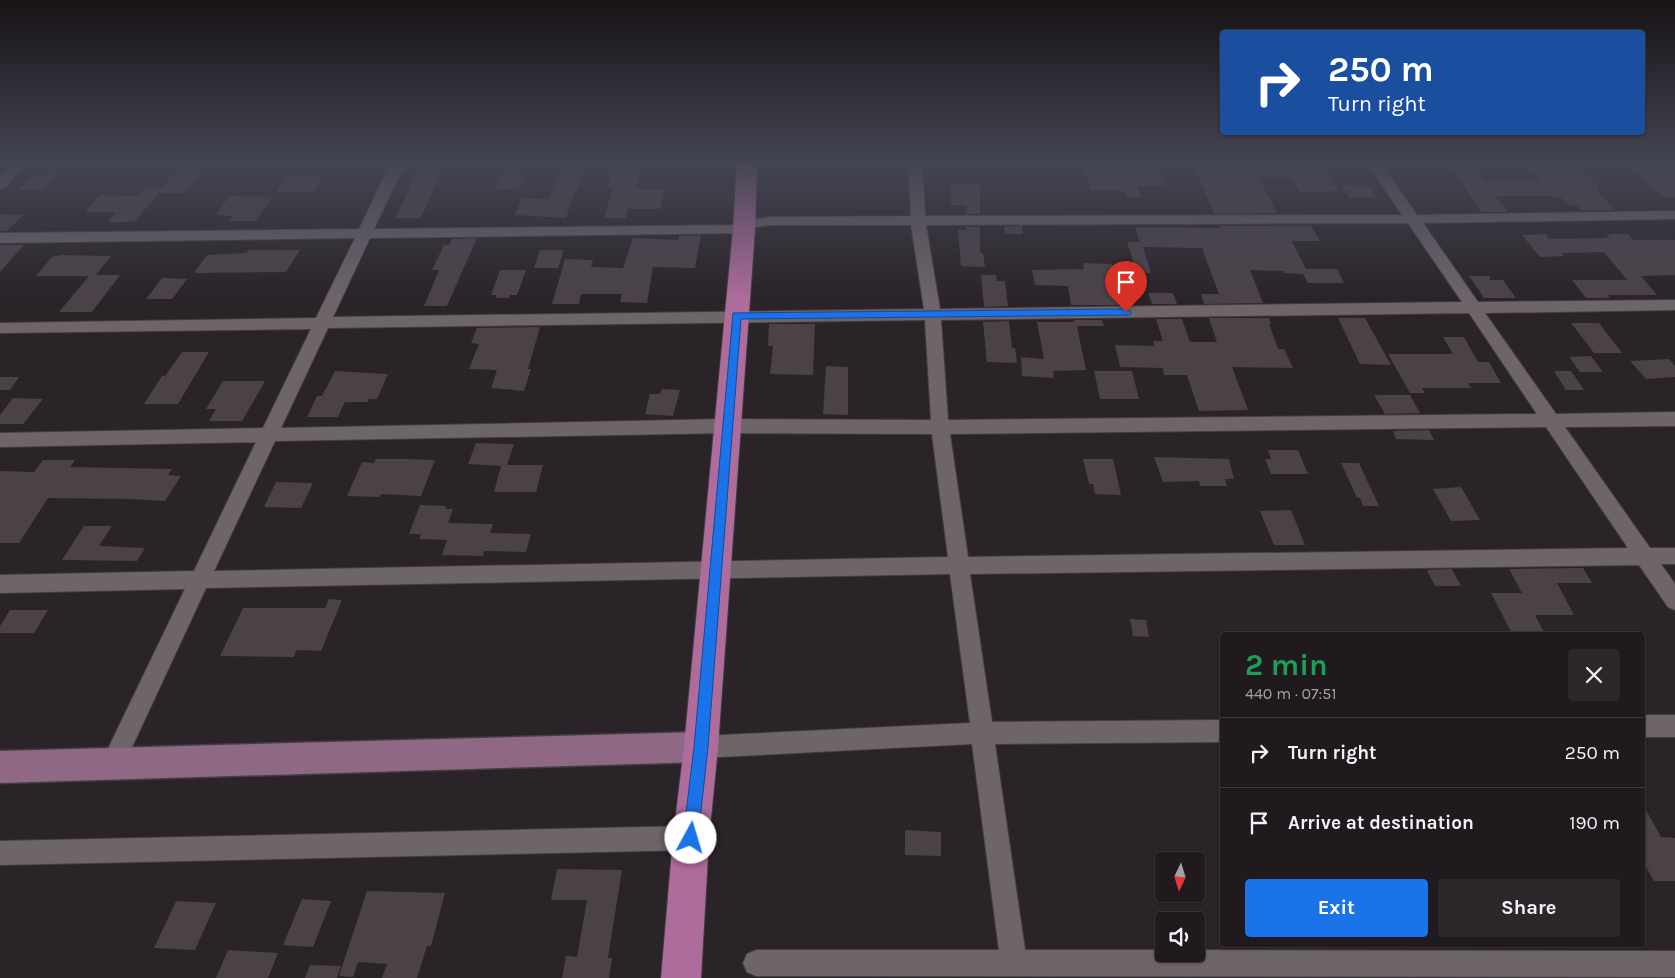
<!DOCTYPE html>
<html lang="en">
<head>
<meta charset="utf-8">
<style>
	body { margin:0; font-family:Karla,sans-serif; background:#2d272b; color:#f1f3f6; height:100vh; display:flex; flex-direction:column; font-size:19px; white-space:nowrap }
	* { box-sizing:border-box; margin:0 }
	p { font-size:16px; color:#a2a1a4 }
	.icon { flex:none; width:28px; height:28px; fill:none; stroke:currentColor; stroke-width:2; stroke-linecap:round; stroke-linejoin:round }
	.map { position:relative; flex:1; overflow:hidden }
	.sheet { position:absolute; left:1220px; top:632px; width:425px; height:315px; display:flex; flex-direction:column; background:#201a1e; border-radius:5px; box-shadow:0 1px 4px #0004,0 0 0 1px #3d383c }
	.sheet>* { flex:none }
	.hud { position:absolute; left:1220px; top:30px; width:425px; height:105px; border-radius:5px; box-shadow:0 1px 4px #0004,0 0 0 1px #3d383c; background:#1a4fa0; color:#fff; overflow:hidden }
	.needle { width:32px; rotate:184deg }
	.controls { position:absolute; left:1155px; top:852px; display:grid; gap:10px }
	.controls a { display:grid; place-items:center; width:50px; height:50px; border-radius:5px; background:#201a1e; box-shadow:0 1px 4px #0004,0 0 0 1px #3d383c; font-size:25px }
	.pin { position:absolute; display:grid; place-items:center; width:42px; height:42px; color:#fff; margin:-51px -21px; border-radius:50% 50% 50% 0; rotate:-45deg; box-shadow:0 0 5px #0007 }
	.pin .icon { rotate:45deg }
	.me { position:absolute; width:55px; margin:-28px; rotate:6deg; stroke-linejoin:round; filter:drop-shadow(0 0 4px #0008) }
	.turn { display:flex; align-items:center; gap:18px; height:105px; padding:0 25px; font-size:22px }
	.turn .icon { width:65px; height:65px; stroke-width:2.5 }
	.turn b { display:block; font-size:35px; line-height:42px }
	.round { display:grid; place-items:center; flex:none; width:52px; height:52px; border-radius:5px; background:#2d272b }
	.summary { display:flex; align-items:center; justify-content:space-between; height:85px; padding:0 25px }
	h1 { font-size:30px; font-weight:700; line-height:38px; color:#1e9e55 }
	.cta { display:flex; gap:10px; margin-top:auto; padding:10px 25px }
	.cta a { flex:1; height:58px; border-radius:5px; background:#1a73e8; color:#fff; font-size:20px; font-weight:700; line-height:58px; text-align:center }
	.cta a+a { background:#2d272b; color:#f1f3f6 }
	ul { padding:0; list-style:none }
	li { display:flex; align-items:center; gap:15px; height:70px; padding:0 25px; border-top:1px solid #3d383c }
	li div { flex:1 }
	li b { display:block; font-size:19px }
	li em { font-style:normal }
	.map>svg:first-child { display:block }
	.building { fill:#4b4248 }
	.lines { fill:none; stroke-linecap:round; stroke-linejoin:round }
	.minor-casing { stroke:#453e43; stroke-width:2 }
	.secondary-casing { stroke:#453e43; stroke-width:3 }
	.primary-casing { stroke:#453e43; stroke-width:2 }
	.minor { fill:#6e656b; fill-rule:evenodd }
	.secondary { fill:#8e6884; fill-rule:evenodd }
	.primary { fill:#ae6c9d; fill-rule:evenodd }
	.route { fill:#1a73e8; stroke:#114b97 }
</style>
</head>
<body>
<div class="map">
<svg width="1675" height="978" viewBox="0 0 1675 978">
	<rect width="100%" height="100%" fill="#2a2328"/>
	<path class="building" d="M1322 163 1338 191 1300 192 1292 177H1258L1277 213 1214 214 1194 167 1253 168 1251 164Z
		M1529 163H1575L1600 188H1595L1615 210H1582L1577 205H1570L1561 198H1554L1552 196H1495L1508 212H1481L1451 167H1474L1484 181H1541L1529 167H1532Z
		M1628 163H1675V198H1663Z
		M1084 166H1154L1157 174H1161L1165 186H1138L1141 198H1127L1125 191 1090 190Z
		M565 170H578L577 173H583L578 190H575L566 218 515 215 522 198 549 199 558 173H564Z
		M613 172H640L636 189H664L660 209H628L626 218H604L613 188H608Z
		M425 173 441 174 421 218H395L416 174Z
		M57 174 44 189 19 190 32 175Z
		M182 174H200L185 193H159L134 222H108L116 212H85L100 195 138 196 145 187H162L172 175Z
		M501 174H524L518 189H495Z
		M285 177H322L314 192H276Z
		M950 184 980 185V214H966L967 205H951Z
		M1342 185H1369L1377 198H1349Z
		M229 196 272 197 255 221H229L233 216 216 215Z
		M0 214 23 215 7 231H0Z
		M1022 226 1023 234H1005L1004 227Z
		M1219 226H1311L1320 241H1292L1306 269H1337L1344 283H1308L1303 274 1284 273 1283 271 1250 270 1263 303 1204 304 1201 294H1219L1202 248 1143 247 1151 273H1137L1127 242H1140L1135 227 1220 228Z
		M966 227H980V253H983L985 267 961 266 958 230H966Z
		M1546 234 1549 239 1610 238 1606 234H1628L1633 240H1675V275L1641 276 1657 295H1607L1610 298H1586L1572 280H1627L1604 252 1562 253 1564 256 1540 257 1522 235Z
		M701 235 695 268 653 267 647 303 620 302 622 294H581L579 304H552L565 259 593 260 591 267 623 268 633 238 678 240 679 236Z
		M477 238 447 306H424L439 270H432L444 245H449L452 239Z
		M0 245H24L0 272Z
		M249 250H300L286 272 194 273 207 255 246 253Z
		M540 250H564L558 268H534Z
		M60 255 111 256 96 275H120L92 312H59L89 276H36L52 257Z
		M1083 263 1112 264 1120 305H1071L1068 286 1035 285 1032 270 1084 269Z
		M500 270H526L517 295H510L509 298H496L497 295H491Z
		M981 275H996L997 281H1005L1008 306 984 307Z
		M1469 276H1490V280H1503L1516 298H1484Z
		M162 278 187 279 172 299H146Z
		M1148 293H1173L1177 304H1152Z
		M1209 318H1269L1271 324H1269L1278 349H1284L1293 368 1232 367 1248 410 1199 411 1187 375H1164L1163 368 1120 367 1115 345 1154 346 1153 341H1163L1156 319H1182L1190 342H1217Z
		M1338 318H1365L1391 365 1360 364Z
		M1074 320H1102L1104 326H1077L1086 370 1053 371 1054 378 1022 376 1021 357 1044 359 1037 322H1074Z
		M1009 321 1012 348H1015L1017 363 987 362 983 322Z
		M1571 323H1599L1622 353H1594Z
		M769 324H815L813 375 770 374 773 346H768Z
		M540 327 528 369H531L524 391 491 388 497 370 469 369 479 344 471 343 477 328Z
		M1443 337H1464L1478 362H1489L1501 383H1468L1471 388H1422L1425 393H1410L1388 354H1453Z
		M182 352H209L178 404H144L162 376H165Z
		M1591 356 1603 372H1580L1569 357Z
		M1669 359 1675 366V377L1646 379 1630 361Z
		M826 366 848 367V415L823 414Z
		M335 371 388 374 377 399H369L368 402H345L338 417H307L317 396H322Z
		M1094 371H1132L1139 399H1100Z
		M1554 371H1571L1584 390H1566Z
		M0 377H19L10 390H0Z
		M223 381H265L242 421H209L216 409H206Z
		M662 389 680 390 673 416 645 414 650 394H660Z
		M1374 395H1410L1420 413 1385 414Z
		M13 398 43 399 23 424H0V415Z
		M1429 430 1434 440 1396 439 1393 431Z
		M476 443 514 444 507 465H543L536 492H494L501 466 468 464Z
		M1268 450H1298L1308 474H1271L1265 459H1271Z
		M1154 457 1229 459 1234 479H1225L1227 486H1200L1199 481 1163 482Z
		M376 459H409L435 460 421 496 381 494 380 497 347 496 362 462 374 463Z
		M1083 459H1113L1121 495 1095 494 1093 484H1089Z
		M43 460H75L70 467 172 469 168 475 181 476 165 501 129 499 48 498 19 543H0V471L34 472Z
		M1341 463H1359L1379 506H1363L1360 498H1357Z
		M276 482 313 483 301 508 264 507Z
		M1461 487 1480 520 1451 521 1433 489Z
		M420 505 446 506 445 509H453L448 523 493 524 490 533 531 534 526 552 484 551 483 556 442 555 447 540 419 539 421 534H409Z
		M1291 510 1305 545H1274L1260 511Z
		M84 526H112L99 546 145 548 137 561 62 560Z
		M1583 568 1592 583H1557L1574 615H1535L1544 632H1511L1491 593H1522L1509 569Z
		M1452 569 1461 586H1435L1427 570Z
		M329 599 342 600 321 651 296 650 294 657 220 656 243 608H325Z
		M10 610H48L34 633H0V626Z
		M1130 619 1146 620 1149 637 1133 636Z
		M1642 803 1661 837 1675 838V881H1654L1642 860Z
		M905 830 941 832V856L905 855Z
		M557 869 622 870 608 958H612L609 978H562L566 956 577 957 587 900H551Z
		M367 891 445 893 431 946H427L417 978H382L387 964 358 962 353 977 339 976Z
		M302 899 331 901 313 947 283 945Z
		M176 901 216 903 195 950 154 948Z
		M228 950 278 953 268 978H216Z
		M310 965 341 966 337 978H305Z"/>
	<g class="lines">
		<g class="minor-casing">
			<path id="minor" d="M12 163H27L5 188 0 189V177Z
				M391 163H405L374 229 737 225 739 221 772 217 911 216 908 163H922L925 216 1402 215 1367 163H1381L1417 215 1675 211V219L1423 223 1478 302 1675 300V310L1485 313 1556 414 1675 412V426L1565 427 1650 548H1675V564H1661L1675 584V610L1668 607 1639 565 970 574 992 722 1222 720V742L995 744 1025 950H1164V954H1196V950L1675 951V977L756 976 747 972 743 963 747 954 756 950H999L972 744 701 758 693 755 690 747 693 739 701 736 970 723 950 574 206 588 120 773 112 776 104 773 100 765 104 757 185 589 0 593V575L194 571 256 442 0 447V433L263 428 311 329 0 333V323L316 318 355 238 0 243V233L359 229ZM1408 223 1462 302 940 309 926 225ZM772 225H911L924 309 333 317 370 238 744 233 749 232 750 228ZM1469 313 1537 414 948 420 941 320ZM925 320 931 420 727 419 281 428 328 328ZM1546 427 1628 548 968 557 950 434ZM727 433 932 434 948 557 214 571 275 441Z
				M1642 715H1675V737H1642Z
				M691 826 700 829 703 838 700 847 691 850 0 865V841Z"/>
		</g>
		<g class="secondary-casing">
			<path id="secondary" d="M701 732 712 736 717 747 712 758 701 762 0 783V751Z"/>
		</g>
		<g class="primary-casing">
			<path id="primary" d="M737 163H757L755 229 718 747 709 838 701 978H661L673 838 684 747 733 229Z"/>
		</g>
		<use href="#minor" class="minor"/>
		<use href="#secondary" class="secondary"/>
		<use href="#primary" class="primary"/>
	</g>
	<linearGradient id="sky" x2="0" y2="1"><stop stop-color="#171316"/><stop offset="0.54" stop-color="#444553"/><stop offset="1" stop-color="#444553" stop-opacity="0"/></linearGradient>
	<rect width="1675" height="300" fill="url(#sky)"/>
	<path class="route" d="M1126 309 1131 312 1130 315 741 319 708 747 698 838 696 843 691 845 686 843 683 838 694 747 733 313Z"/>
</svg>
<div class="controls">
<a><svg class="needle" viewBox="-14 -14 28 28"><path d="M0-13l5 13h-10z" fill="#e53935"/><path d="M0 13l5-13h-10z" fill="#a2a1a4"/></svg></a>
<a><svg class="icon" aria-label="sound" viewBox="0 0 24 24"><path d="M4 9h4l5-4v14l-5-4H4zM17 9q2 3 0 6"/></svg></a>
</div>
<div class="pin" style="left:1126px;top:312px;background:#d93025"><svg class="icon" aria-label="arrive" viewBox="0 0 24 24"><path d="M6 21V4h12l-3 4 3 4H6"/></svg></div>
<svg class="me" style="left:691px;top:838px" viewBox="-20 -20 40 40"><circle r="19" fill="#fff"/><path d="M0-13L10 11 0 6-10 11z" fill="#1a73e8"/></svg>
<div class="hud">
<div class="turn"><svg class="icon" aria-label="right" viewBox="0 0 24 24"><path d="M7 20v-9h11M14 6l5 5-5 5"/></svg><div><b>250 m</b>Turn right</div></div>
</div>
<section class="sheet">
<div class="summary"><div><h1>2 min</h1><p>440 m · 07:51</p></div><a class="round"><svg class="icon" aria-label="close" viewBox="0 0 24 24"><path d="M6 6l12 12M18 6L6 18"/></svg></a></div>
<ul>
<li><svg class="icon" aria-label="right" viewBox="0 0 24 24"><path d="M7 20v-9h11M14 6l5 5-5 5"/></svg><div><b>Turn right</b></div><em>250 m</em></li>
<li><svg class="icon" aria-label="arrive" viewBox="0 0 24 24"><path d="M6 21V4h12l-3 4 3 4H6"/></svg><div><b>Arrive at destination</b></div><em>190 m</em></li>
</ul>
<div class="cta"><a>Exit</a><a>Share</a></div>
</section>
</div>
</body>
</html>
